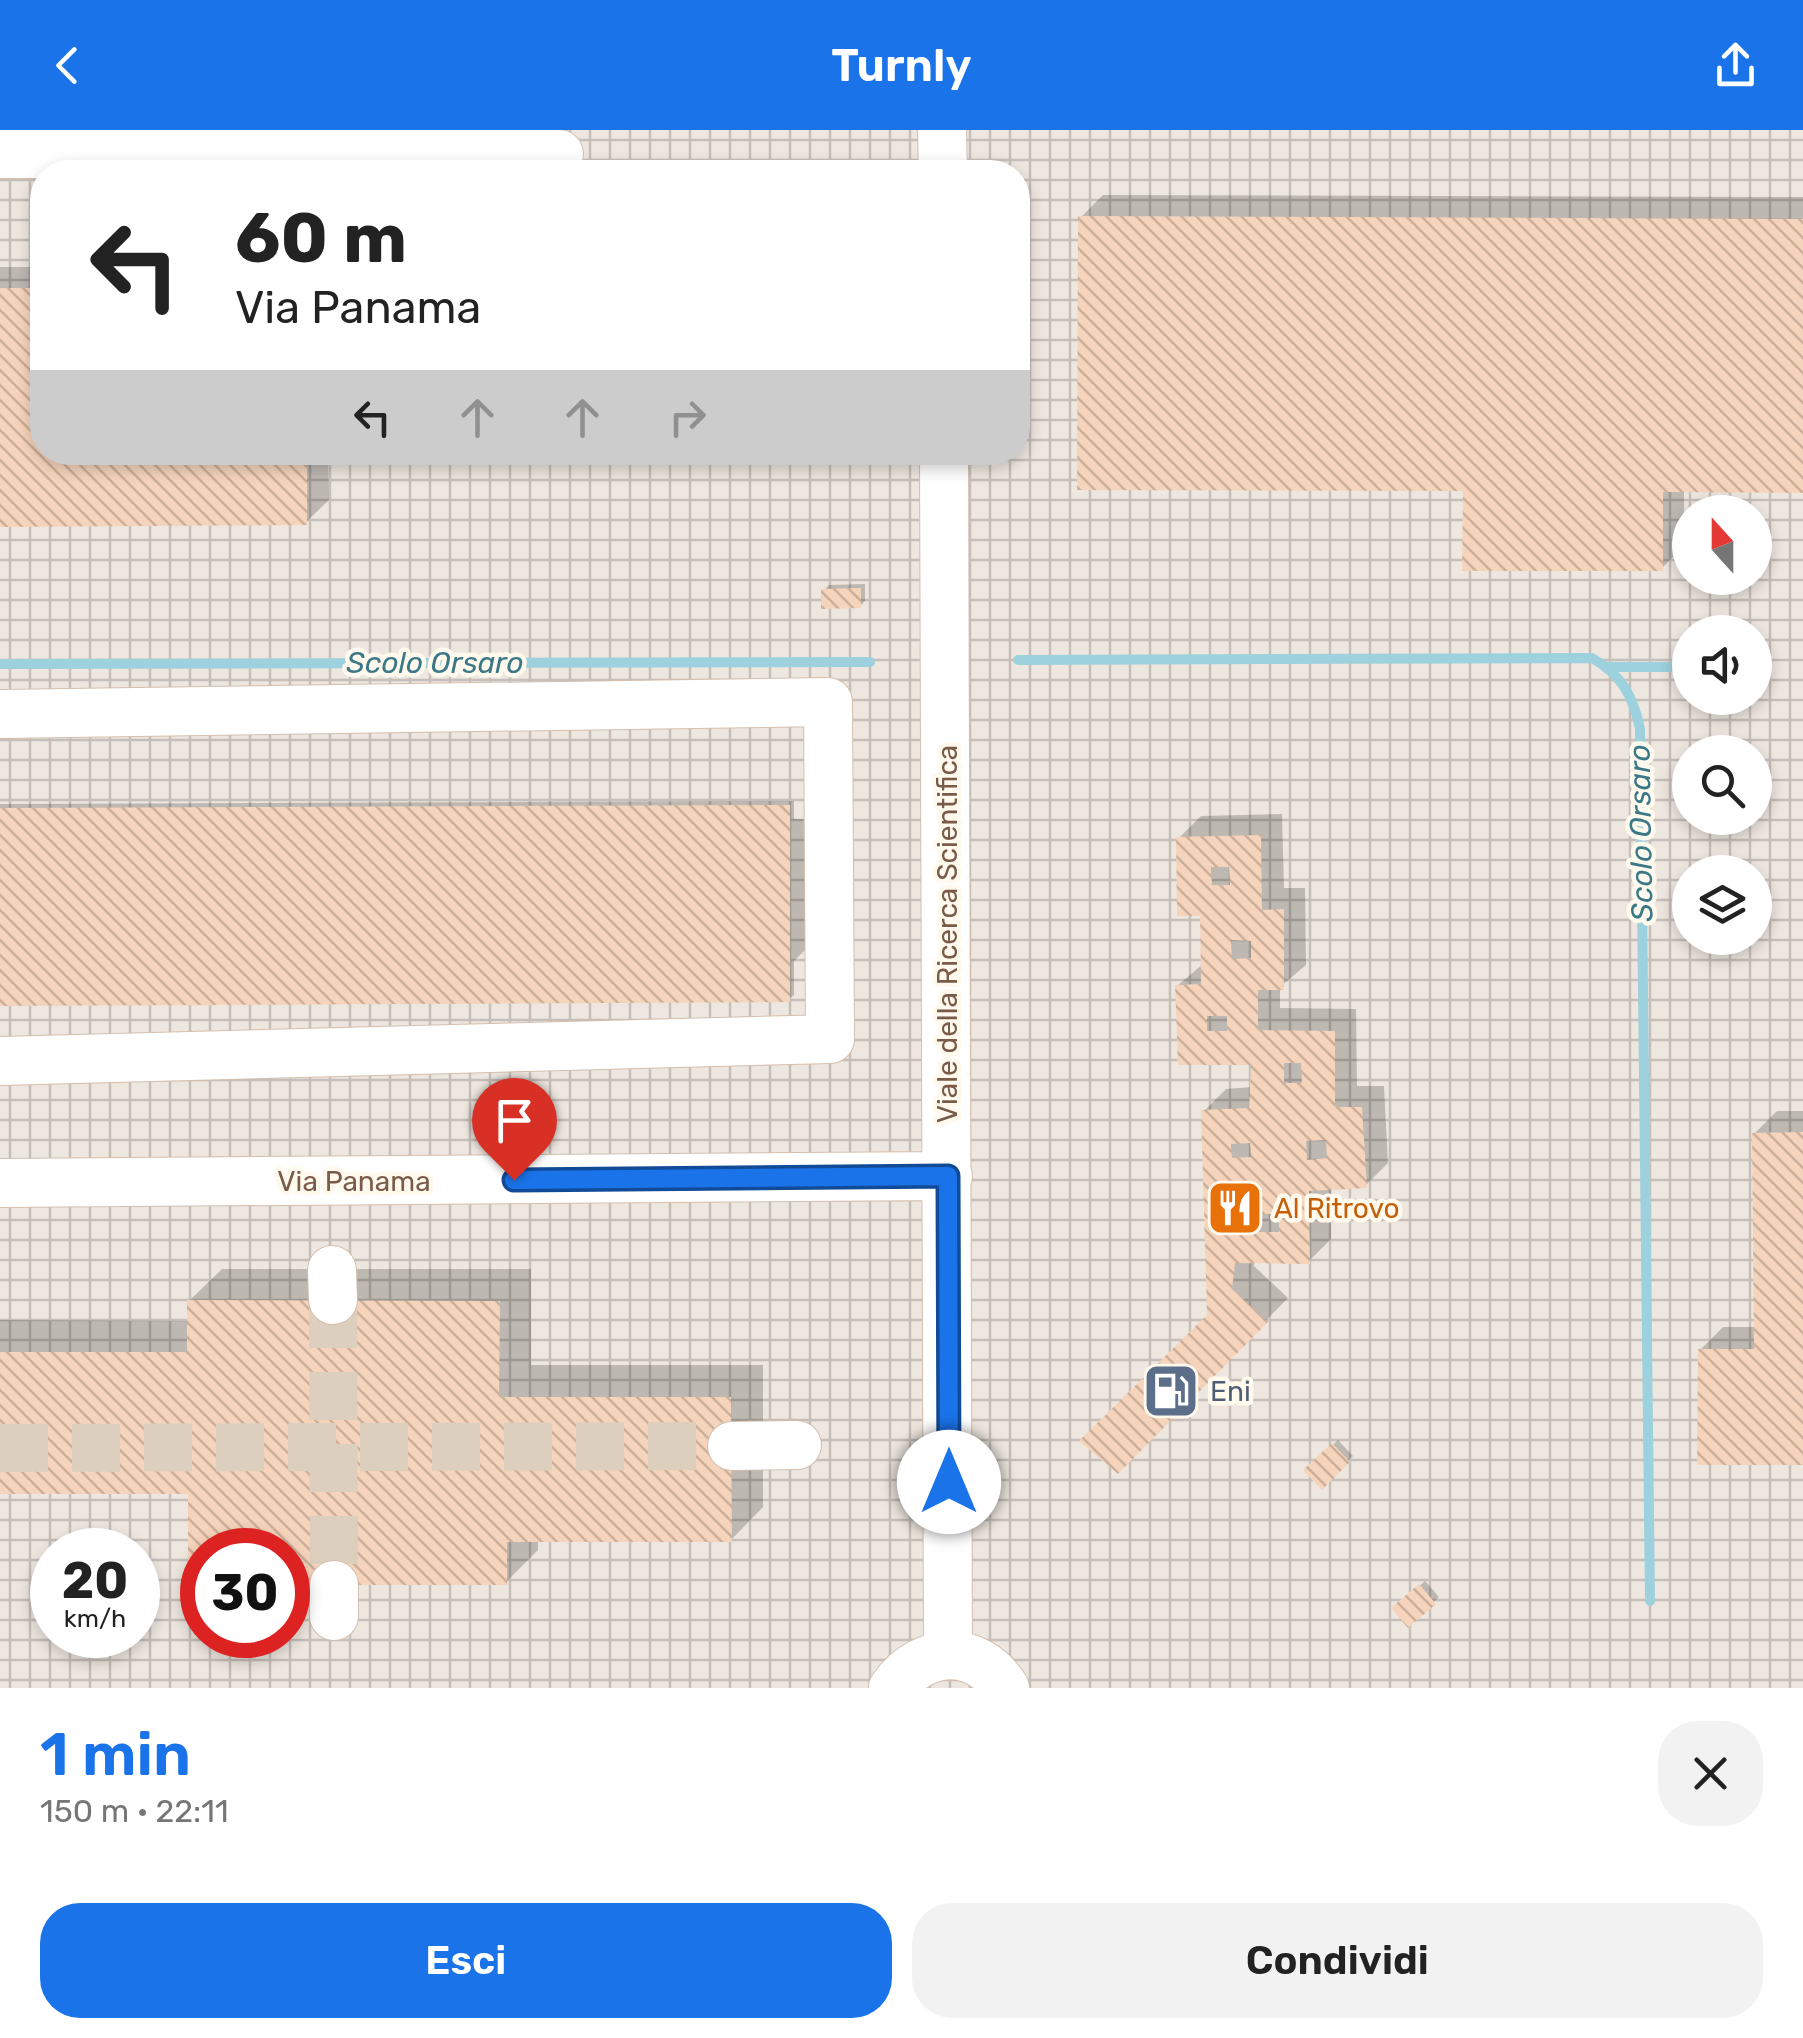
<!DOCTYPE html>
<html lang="it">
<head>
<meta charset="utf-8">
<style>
	body { margin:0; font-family:Rubik,sans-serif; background:#f2f2f2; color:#222; height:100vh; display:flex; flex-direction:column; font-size:38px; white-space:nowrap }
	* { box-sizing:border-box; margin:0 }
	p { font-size:32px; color:#767676 }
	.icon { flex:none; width:55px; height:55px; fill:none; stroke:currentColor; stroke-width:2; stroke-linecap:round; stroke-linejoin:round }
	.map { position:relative; height:1558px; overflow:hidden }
	.drawer { display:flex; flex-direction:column; background:#fff; flex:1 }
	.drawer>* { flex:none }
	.banner { position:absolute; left:30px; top:30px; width:1000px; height:305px; border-radius:40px; box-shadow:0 5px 15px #0003; background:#fff; color:#222; overflow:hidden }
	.needle { width:65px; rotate:339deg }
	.controls { position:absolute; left:1672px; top:365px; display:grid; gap:20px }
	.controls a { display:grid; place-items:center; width:100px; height:100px; border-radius:50%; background:#fff; box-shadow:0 5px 15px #0003; font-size:50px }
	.speed { position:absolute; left:30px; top:1398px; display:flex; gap:20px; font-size:50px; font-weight:700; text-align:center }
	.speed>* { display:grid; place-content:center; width:130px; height:130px; border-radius:50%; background:#fff; box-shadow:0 5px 15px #0003; line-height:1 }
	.speed small { font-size:25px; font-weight:400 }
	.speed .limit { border:15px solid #d22; background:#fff; color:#111 }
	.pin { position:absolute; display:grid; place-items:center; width:85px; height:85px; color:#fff; margin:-102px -42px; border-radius:50% 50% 50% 0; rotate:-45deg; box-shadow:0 0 10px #0007 }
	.pin .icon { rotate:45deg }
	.me { position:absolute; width:110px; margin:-55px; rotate:0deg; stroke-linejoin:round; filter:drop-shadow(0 0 8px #0008) }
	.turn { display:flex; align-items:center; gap:35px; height:210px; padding:0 40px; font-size:45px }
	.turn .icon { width:130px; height:130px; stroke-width:2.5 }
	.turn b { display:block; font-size:70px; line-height:85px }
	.lanes { display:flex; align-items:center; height:95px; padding:0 40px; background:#0003; justify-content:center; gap:50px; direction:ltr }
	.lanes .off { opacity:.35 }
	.round { display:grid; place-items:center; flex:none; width:105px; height:105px; border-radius:40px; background:#f2f2f2 }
	.summary { display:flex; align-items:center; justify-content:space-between; height:170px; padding:0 40px }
	h1 { font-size:60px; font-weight:600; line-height:75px; color:#1a73e8 }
	.cta { display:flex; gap:20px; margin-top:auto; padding:20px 40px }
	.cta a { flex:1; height:115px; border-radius:40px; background:#1a73e8; color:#fff; font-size:40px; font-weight:600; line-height:115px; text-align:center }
	.cta a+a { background:#f2f2f2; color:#222 }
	header { display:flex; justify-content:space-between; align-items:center; height:130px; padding:0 40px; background:#1a73e8; color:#fff; font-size:45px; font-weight:600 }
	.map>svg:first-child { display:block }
	.industrial { fill:url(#industrial-grid); fill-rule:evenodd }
	.shadow { fill:#0003 }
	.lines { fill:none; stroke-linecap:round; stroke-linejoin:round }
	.stream { stroke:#9dd1dd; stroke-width:10 }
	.building { fill:url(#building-back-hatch); fill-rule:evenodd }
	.minor-tunnel { stroke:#ddcfbe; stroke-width:48; stroke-dasharray:48 24; stroke-linecap:butt }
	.minor-casing { stroke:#d4bfad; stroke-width:50 }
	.minor { stroke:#fff; stroke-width:48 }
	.route-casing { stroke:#114b97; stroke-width:25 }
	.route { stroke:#1a73e8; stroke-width:18 }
	.labels { text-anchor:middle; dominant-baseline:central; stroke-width:9; stroke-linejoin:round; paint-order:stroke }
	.street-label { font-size:28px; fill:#7a5b48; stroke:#fff9ee }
	.food-label { font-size:28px; fill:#c56008; stroke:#fff9ee; text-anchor:start }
	.service-label { font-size:28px; fill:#4e5e75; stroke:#fff9ee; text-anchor:start }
	.water-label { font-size:30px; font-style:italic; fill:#3c7988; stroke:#fff9ee }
</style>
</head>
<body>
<header><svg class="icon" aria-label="back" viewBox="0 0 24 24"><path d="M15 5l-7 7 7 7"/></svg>Turnly<svg class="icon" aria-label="share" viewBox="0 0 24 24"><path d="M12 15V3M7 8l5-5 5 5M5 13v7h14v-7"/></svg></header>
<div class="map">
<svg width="1803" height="1558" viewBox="0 0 1803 1558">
	<defs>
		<pattern id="industrial-grid" width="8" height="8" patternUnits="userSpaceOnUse" patternTransform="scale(2.5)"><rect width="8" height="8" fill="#eee7e0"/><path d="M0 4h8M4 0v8" fill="none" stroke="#c6beb8"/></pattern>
		<pattern id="building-back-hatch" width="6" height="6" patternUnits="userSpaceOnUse" patternTransform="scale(2.5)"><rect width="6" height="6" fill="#f6d4bb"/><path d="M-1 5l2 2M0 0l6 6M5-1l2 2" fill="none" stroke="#ccaf9a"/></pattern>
	</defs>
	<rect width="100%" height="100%" fill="#fef6e6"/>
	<path class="industrial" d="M0 0H1803V1558H0ZM42 42H1018V322H42ZM1690 382H1755V448H1690ZM1690 502H1755V568H1690ZM1690 622H1755V688H1690ZM1690 742H1755V808H1690ZM52 1420H138V1505H52ZM202 1420H288V1505H202Z"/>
	<path class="shadow" d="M1103 65 1803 67V360H1684V416L1662 438 1465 358 1081 87Z
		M0 137H42V322H328L329 370 306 392 0 394Z
		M865 454V471L860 476 824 460 829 455Z
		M794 671V689H806V819L794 831V865L789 869 0 874V674Z
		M1282 684 1284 758H1305L1306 835 1280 857V878L1356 879 1357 956H1384L1388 1033 1365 1056 1331 1058V1109L1309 1131 1254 1130V1136L1288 1168 1118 1341 1210 1186 1204 981 1226 959 1252 957 1253 932 1180 933 1177 856 1204 833 1203 783 1179 708 1201 686Z
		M1777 981H1803V1332L1700 1220 1723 1197H1756L1754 1004Z
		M222 1139H531V1235H763V1377L731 1410H538V1420L506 1452H288V1420H202V1452H190V1361H0V1190L189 1191V1171Z
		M1338 1310 1353 1326 1322 1356 1307 1340Z
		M1425 1451 1439 1467 1409 1494 1395 1478Z"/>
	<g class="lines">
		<path class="stream" d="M1018 530 1592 528C1622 545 1633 566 1640 599L1650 1471
			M0 534 870 532
			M1608 537H1690
			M1755 537 1764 536"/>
	</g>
	<path class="building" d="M1078 86 1803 89V363L1663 362V441H1462L1463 361 1077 360Z
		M0 158H42V322H307V395L0 397Z
		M861 458V478L821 479V459Z
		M790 675V872L0 876V678Z
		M1261 705 1262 780 1284 779V860H1258V900L1335 901V977H1362L1367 1058 1309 1061 1310 1134 1235 1133 1232 1159 1268 1192 1118 1344 1079 1311 1207 1185 1201 980 1249 978 1251 935H1178L1175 855 1201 854 1200 786H1177L1176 707ZM1211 737H1229L1230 755H1212ZM1231 810 1251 811V828L1232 829ZM1207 886H1227V901H1207ZM1284 933H1301L1302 953H1284ZM1326 1010 1327 1028 1307 1030 1306 1011ZM1250 1013 1251 1027 1232 1028 1231 1014ZM1259 1084H1279V1102H1259Z
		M1803 1002V1335H1697L1698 1219H1754L1752 1003Z
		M187 1170 500 1171 499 1267H731L732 1412H507V1455H288V1420H202V1455H188V1364H0V1222H187Z
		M1332 1313 1350 1332 1322 1360 1303 1340Z
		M1419 1454 1436 1474 1408 1498 1391 1478Z"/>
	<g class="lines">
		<path class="minor-tunnel" d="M333 1170 334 1455
			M0 1318 732 1316"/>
		<g class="minor-casing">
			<path id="minor" d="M942 0 943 42
				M0 24H559
				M944 322 948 1525
				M0 584 828 572 830 909 0 931
				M0 1053 948 1046
				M332 1140 333 1170
				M732 1316 797 1315
				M334 1455V1486
				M893 1558C923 1516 976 1513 1005 1558"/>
		</g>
		<use href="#minor" class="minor"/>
	</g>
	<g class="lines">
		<g class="route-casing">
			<path id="route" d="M514 1050 948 1046 949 1352"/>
		</g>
		<use href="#route" class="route"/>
	</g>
	<defs>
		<g id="restaurant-square" transform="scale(2.875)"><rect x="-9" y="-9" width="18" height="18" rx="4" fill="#e8710a" stroke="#fff9ee"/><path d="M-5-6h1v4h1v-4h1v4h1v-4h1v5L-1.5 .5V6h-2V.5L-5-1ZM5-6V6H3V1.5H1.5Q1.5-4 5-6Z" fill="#fff"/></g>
		<g id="fuel-square" transform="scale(2.875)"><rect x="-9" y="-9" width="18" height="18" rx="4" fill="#5c6f8a" stroke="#fff9ee"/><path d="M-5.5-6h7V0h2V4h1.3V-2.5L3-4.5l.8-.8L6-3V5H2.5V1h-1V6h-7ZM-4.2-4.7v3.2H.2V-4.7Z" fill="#fff"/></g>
	</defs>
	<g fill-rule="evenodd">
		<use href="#restaurant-square" x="1235" y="1078"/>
		<use href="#fuel-square" x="1171" y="1261"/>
	</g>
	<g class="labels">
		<g class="street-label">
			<text transform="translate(947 804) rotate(-90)">Viale della Ricerca Scientifica</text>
			<text x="354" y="1051">Via Panama</text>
		</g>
		<g class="food-label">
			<text x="1274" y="1078">Al Ritrovo</text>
		</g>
		<g class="service-label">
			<text x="1210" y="1261">Eni</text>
		</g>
		<g class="water-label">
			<text x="435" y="533">Scolo Orsaro</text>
			<text transform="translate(1641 703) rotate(-91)">Scolo Orsaro</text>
		</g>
	</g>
</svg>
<div class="controls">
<a><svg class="needle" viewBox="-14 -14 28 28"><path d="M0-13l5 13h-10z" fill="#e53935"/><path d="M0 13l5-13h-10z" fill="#767676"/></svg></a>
<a><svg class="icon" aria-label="sound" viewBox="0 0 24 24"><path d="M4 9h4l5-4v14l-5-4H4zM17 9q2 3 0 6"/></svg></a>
<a><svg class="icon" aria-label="search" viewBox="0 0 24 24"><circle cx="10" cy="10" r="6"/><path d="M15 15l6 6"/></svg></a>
<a><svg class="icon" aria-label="layers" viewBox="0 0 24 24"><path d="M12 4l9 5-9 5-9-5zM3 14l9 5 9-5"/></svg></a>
</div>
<div class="speed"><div>20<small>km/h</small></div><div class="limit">30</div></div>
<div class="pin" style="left:514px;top:1050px;background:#d93025"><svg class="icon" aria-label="arrive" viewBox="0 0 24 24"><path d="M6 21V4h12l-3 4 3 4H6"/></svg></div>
<svg class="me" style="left:949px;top:1352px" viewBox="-20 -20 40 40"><circle r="19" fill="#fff"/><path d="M0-13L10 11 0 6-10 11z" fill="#1a73e8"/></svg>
<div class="banner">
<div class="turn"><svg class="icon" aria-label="left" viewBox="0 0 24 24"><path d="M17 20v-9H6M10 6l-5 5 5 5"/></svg><div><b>60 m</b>Via Panama</div></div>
<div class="lanes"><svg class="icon" aria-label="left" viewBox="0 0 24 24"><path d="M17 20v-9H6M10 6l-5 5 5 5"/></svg><svg class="icon off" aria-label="ahead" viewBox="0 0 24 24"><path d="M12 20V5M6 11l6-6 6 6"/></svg><svg class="icon off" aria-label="ahead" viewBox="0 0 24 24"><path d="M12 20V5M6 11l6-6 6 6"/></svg><svg class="icon off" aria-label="right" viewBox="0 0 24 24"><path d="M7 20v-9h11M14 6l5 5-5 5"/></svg></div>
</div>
</div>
<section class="drawer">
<div class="summary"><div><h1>1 min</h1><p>150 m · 22:11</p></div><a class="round"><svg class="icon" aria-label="close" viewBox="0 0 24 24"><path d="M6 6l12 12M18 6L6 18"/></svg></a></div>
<div class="cta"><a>Esci</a><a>Condividi</a></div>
</section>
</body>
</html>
